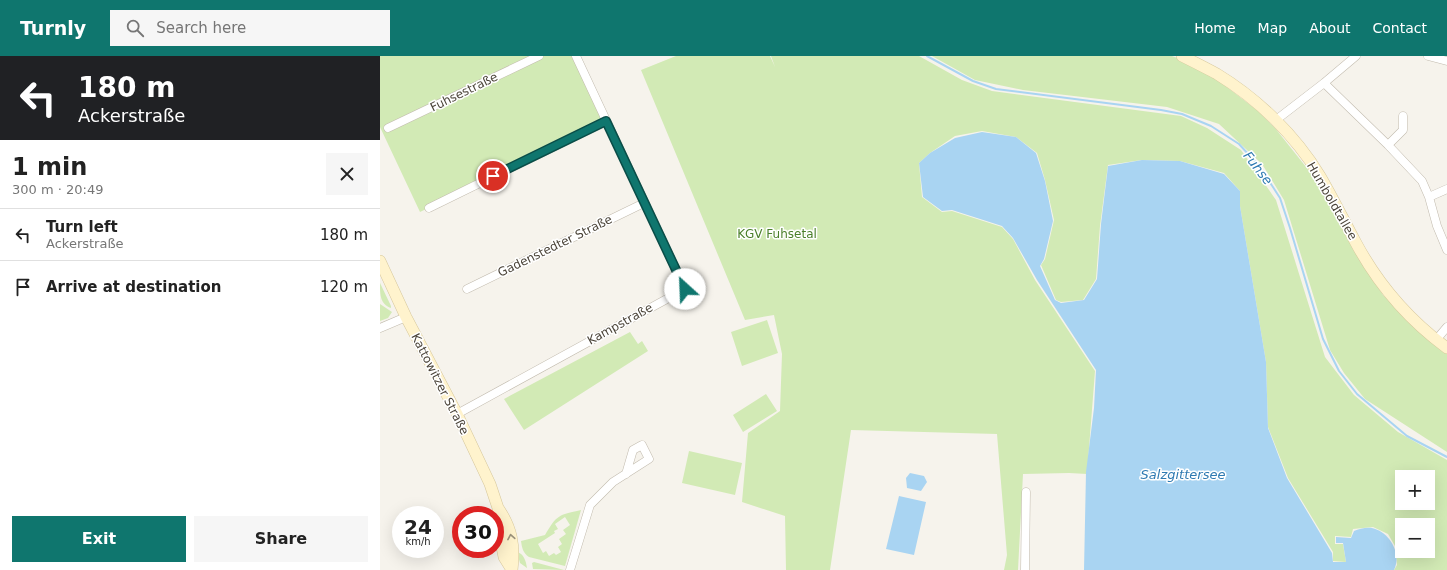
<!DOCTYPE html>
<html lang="en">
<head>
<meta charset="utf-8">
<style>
	body { margin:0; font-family:"DejaVu Sans",sans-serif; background:#f6f6f6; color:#222; height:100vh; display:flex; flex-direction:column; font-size:15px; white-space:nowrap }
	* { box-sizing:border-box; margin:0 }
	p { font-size:13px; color:#767676 }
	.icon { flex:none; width:22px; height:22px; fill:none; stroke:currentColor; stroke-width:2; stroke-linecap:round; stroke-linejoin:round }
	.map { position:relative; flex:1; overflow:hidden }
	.sheet { display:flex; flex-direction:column; background:#fff; width:380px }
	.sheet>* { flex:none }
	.hud { background:#202124; color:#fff; overflow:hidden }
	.tools { position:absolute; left:1015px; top:414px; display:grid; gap:8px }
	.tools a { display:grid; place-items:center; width:40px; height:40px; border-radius:0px; background:#fff; box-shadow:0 4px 16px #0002; font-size:20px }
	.speed { position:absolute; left:12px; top:450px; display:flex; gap:8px; font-size:20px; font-weight:700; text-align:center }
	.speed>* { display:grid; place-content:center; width:52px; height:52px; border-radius:50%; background:#fff; box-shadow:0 4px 16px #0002; line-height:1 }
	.speed small { font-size:10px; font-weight:400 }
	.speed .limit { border:6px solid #d22; background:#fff; color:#111 }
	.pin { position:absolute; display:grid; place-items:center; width:34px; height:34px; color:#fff; margin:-17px; border:2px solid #fff; border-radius:50%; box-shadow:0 1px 4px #0007 }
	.me { position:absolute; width:44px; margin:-22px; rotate:335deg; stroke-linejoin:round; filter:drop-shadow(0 0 3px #0008) }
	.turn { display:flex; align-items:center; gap:14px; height:84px; padding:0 12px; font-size:18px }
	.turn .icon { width:52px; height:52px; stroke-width:2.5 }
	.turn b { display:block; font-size:28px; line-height:34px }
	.round { display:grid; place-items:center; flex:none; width:42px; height:42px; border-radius:0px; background:#f6f6f6 }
	.summary { display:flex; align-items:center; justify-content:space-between; height:68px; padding:0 12px }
	h1 { font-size:24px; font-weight:700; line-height:30px }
	.action { display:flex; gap:8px; margin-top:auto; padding:8px 12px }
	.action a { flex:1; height:46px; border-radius:0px; background:#0f766e; color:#fff; font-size:16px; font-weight:700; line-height:46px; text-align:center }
	.action a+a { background:#f6f6f6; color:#222 }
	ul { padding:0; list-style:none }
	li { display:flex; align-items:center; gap:12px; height:52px; padding:0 12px; border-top:1px solid #e0e0e0 }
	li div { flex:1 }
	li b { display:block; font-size:15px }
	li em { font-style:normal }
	header { display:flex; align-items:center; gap:24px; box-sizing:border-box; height:56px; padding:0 20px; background:#0f766e; color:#fff }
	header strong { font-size:19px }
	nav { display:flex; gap:22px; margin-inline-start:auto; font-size:14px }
	.search { width:280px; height:36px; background:#f6f6f6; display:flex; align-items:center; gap:10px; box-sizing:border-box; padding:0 14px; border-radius:0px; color:#767676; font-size:15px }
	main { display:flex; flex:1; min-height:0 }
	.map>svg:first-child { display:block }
	.green { fill:#d2eab5; fill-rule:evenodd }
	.water { fill:#a9d4f2 }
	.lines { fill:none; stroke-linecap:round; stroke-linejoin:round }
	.stream { stroke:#a9d4f2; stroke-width:2 }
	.street-casing { stroke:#c2bbae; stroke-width:9 }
	.secondary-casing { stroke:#d6c79b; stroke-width:12 }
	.street { stroke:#fff; stroke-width:8 }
	.secondary { stroke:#fff3cd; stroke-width:11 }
	.oneway { stroke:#9c937c }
	.route-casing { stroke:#0a4d48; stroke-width:10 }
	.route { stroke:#0f766e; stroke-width:7 }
	.labels { text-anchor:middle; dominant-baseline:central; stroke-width:3; stroke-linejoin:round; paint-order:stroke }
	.street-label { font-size:12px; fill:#4b4439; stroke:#fff }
	.park-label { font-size:12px; fill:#4a7f2a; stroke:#fff }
	.water-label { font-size:13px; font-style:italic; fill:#2e7ab2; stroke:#fff }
</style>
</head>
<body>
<header>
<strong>Turnly</strong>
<div class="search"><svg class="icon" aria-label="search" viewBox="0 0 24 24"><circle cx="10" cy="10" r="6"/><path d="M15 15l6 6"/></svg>Search here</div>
<nav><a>Home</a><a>Map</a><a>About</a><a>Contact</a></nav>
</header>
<main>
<section class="sheet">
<div class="hud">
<div class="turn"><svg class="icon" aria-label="left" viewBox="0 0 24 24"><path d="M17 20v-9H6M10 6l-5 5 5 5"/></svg><div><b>180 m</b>Ackerstraße</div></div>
</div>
<div class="summary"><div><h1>1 min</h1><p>300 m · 20:49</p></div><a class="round"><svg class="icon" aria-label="close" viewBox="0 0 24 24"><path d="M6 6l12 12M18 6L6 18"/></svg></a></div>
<ul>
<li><svg class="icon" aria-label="left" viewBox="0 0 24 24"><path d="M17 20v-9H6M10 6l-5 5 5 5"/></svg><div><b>Turn left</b><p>Ackerstraße</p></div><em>180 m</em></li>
<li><svg class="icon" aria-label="arrive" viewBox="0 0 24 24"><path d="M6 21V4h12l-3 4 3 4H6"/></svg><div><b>Arrive at destination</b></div><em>120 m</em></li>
</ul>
<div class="action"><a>Exit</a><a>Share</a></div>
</section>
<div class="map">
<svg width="1067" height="514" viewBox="0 0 1067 514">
	<rect width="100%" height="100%" fill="#f6f3ec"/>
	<path class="green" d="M0 0H196L226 65 40 156 0 71Z
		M296 0H390L395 11 391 0H539L582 24 612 35 801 60 827 72 861 94 896 144 945 301 974 339 1018 376 1067 404V514H1014L1017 509 1015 490 1008 478 993 471 973 473 971 481 955 480V488H963L966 506 953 505V496L908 422 888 371 886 306 860 150V135L844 117 800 105 762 104 728 109 720 170 716 223 703 244 681 246 676 244 661 209 665 203 674 164 665 124 657 97 636 81 602 75 575 80 550 97 539 107 542 141 562 156 572 155 622 171 633 183 655 224 715 315 707 418 689 417 643 418 638 514H624L627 499 617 378 471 374 450 514H406L405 460 362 446 368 377 400 355 402 298 394 259 365 264 261 14ZM1022 421H1048V447H1022ZM1022 469H1048V495H1022Z
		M552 0H792L821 11 878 55 895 72 934 121 971 189 1003 239 1052 287 1067 297V396L985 343 964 317 950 294 904 144 882 108 839 68 787 51 643 34 595 24Z
		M0 227 11 250V252C0 248 0 239 0 227Z
		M0 248 12 256 8 262 0 265Z
		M387 264 398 297 362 310 351 276Z
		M250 276 258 288 262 285 268 295 144 374 124 343Z
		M386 338 397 355 363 376 353 359Z
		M309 395 362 407 355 439 302 427Z
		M201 454 185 510 149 501C143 497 142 492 141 485L165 479C177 459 178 459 201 454ZM185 461 190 469 183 474 186 478 179 483 182 488 178 491 181 496 176 499 174 497 169 500 166 495 163 497 158 488 175 477 174 475 178 473 175 468Z
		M137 496C144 498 146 505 147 512L140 507Z
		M154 506 184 514 153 513 152 507Z"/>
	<path class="water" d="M602 76 636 81 656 97 665 125 673 165 664 203 660 210 675 244 681 247 704 244 717 223 721 168 728 110 762 104 800 105 844 118 860 135V150L886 306 888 372 907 422 952 497 953 506H966L963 487H956V481L971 482 974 475C979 473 986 471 992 472 1010 476 1022 498 1014 514H704L706 416 714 352 716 314 657 224 633 182 622 170 572 154 562 155 543 141 539 107 550 97 575 82Z
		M530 417 544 420 547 426 541 435 527 432 526 422Z
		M519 440 546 446 534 499 506 493Z"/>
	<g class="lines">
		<path class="stream" d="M547 0 593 25 616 33 781 54 802 58 831 70 859 88 880 111 900 142 910 172 943 283 959 315 977 338 1027 380 1067 401"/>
		<g class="street-casing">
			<path id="street" d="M1048 0 1067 5
				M944 27 1008 89 1042 125 1049 141 1057 170 1067 194
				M896 64 944 27 976 0
				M8 72 159 0
				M1008 89 1023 74V60
				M1049 141 1067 133
				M49 152 226 65
				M87 233 264 147
				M0 272 26 261
				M1056 284 1067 271
				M77 358 305 233 196 0
				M190 514 210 449 233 426 269 403 262 389 253 394 246 418
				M645 514 646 436"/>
		</g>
		<g class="secondary-casing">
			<path id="secondary" d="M802 0C814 6 826 12 837 18 878 43 915 79 940 120 953 142 964 165 976 187 998 228 1029 264 1067 292
				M0 205 26 261 77 358 110 428 118 452V471L124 501 132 514
				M118 452C132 472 135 490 132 514"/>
		</g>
		<use href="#street" class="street"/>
		<use href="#secondary" class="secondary"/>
	</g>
	<defs><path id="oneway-chevron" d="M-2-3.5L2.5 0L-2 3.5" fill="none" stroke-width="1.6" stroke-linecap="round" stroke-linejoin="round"/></defs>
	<use class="oneway" href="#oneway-chevron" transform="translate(131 481) rotate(-100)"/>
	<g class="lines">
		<g class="route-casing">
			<path id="route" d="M113 120 226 65 305 233"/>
		</g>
		<use href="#route" class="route"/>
	</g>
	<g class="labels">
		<g class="street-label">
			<text transform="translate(84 36) rotate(-26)">Fuhsestraße</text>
			<text transform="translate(952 145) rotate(60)">Humboldtallee</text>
			<text transform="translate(175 190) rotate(-26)">Gadenstedter Straße</text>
			<text transform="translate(240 268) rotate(-29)">Kampstraße</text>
			<text transform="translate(60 328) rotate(63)">Kattowitzer Straße</text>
		</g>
		<g class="park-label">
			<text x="397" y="178">KGV Fuhsetal</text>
		</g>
		<g class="water-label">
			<text transform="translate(878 112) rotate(52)">Fuhse</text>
			<text x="803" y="418">Salzgittersee</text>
		</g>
	</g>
</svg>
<div class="tools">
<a>+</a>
<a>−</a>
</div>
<div class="speed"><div>24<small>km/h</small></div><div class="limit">30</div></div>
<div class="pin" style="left:113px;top:120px;background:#d93025"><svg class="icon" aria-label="arrive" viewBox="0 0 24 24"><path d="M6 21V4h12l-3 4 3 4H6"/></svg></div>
<svg class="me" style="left:305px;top:233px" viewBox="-20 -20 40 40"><circle r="19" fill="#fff"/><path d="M0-13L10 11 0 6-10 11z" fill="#0f766e"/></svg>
</div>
</main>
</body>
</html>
